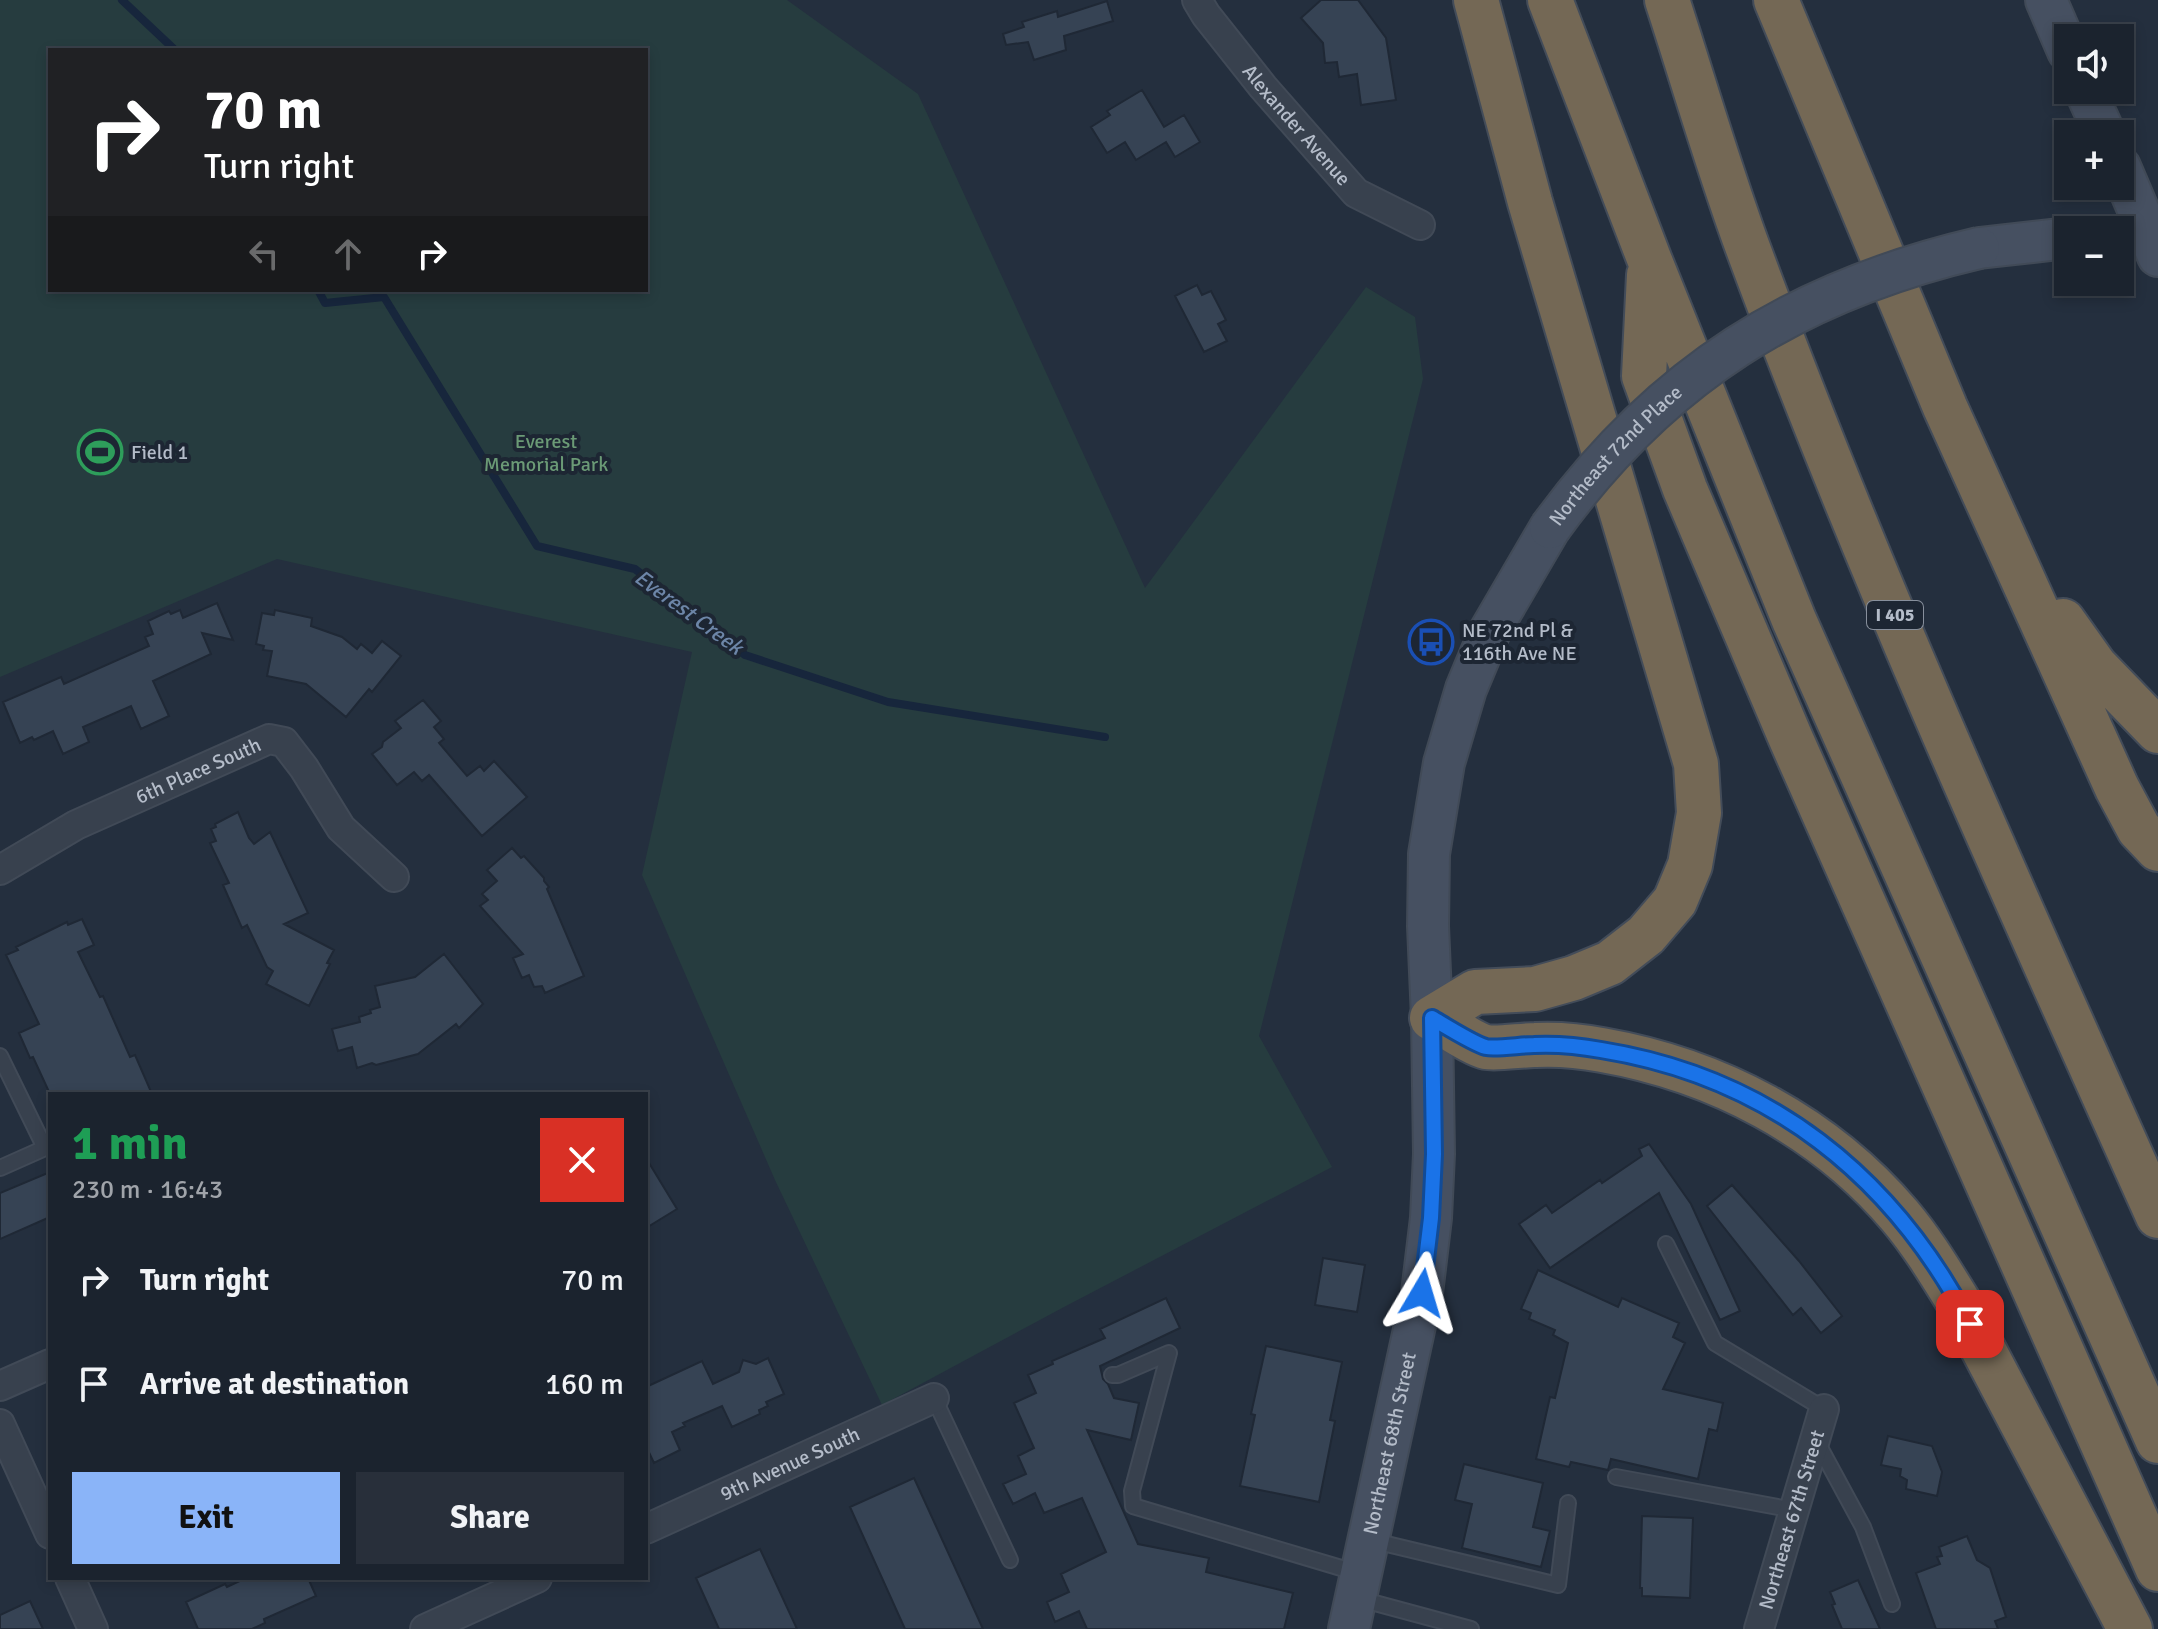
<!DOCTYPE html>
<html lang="en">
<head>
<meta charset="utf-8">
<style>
	body { margin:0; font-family:Signika,sans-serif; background:#282f3a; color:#f1f3f6; height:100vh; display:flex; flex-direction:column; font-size:30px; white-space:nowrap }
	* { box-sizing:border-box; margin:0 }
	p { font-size:26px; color:#a0a4aa }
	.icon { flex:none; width:44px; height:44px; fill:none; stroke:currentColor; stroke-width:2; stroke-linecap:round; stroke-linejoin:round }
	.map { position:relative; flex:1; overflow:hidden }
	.side { position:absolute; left:48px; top:1092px; width:600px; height:488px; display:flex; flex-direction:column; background:#1b232e; border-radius:0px; box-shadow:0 4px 12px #0003,0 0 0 2px #39404a }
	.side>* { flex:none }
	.hud { position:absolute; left:48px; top:48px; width:600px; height:244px; border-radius:0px; box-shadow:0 4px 12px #0003,0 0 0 2px #39404a; background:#202124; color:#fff; overflow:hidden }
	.buttons { position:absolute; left:2054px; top:24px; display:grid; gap:16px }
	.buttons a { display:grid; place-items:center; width:80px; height:80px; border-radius:0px; background:#1b232e; box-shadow:0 4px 12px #0003,0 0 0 2px #39404a; font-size:40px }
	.pin { position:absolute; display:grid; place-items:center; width:68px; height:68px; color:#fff; margin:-34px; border-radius:16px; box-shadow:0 4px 12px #0006 }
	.me { position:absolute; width:88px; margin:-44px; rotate:7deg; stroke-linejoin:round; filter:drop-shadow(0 0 6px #0008) }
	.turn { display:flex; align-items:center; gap:28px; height:168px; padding:0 24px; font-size:36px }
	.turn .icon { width:104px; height:104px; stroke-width:2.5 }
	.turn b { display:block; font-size:56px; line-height:68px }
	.lanes { display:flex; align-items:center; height:76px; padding:0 24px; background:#0003; justify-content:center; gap:40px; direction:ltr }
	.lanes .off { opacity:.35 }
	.round { display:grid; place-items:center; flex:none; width:84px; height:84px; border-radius:0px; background:#282f3a }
	.head { display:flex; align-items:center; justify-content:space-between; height:136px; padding:0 24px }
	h1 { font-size:48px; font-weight:700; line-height:60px; color:#1e9e55 }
	.primary-button { display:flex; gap:16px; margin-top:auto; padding:16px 24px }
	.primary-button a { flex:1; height:92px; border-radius:0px; background:#8ab4f8; color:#111; font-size:32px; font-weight:700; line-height:92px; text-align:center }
	.primary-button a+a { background:#282f3a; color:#f1f3f6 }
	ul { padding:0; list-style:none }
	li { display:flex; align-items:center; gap:24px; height:104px; padding:0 24px }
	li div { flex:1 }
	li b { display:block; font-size:30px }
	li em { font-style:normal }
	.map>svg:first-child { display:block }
	.green { fill:#263c3f; fill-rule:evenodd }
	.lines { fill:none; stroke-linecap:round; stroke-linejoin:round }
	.stream { stroke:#17263c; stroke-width:8 }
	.building { fill:#364354; stroke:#1f2835; stroke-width:2 }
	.lane-casing { stroke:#414a57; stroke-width:18 }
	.street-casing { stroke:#414a57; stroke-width:32 }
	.secondary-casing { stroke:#414a57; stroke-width:44 }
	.highway-casing { stroke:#434c59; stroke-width:48 }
	.lane { stroke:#38414e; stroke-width:14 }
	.street { stroke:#38414e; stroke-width:28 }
	.secondary { stroke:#465061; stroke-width:40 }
	.highway { stroke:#746855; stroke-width:44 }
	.secondary-bridge-casing { stroke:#414a57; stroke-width:44; stroke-linecap:butt }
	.secondary-bridge { stroke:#465061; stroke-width:40 }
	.route-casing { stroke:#114b97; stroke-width:20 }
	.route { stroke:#1a73e8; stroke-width:14 }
	.labels { text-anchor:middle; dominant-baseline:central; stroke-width:8; stroke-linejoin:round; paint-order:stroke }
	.shield { fill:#1d2633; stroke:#878f9c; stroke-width:2 }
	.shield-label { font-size:18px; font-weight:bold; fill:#b4bcc9 }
	.street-label { font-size:20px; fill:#b4bcc9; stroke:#1d2633 }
	.park-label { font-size:20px; fill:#6b9a76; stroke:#1d2633 }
	.poi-label { font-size:20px; fill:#b4bcc9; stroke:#1d2633; text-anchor:start }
	.water-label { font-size:22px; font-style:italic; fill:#6d86a8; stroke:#1d2633 }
</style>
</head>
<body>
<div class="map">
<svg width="2158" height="1629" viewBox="0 0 2158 1629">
	<rect width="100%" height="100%" fill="#242f3e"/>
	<path class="green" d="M0 0H787L918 94 1145 588 1366 287 1415 317 1423 379 1259 1036 1332 1167 1064 1307 882 1405 775 1180 642 875 692 652 277 559 0 677ZM50 50H646V290H50Z"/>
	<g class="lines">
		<path class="stream" d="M122 0 175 50
			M318 290 325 303 384 297 537 546 635 569 745 655 888 702 1105 737"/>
	</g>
	<path class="building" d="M1321 0H1358L1386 38 1396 100 1361 105 1357 74 1339 77 1337 62 1325 63 1323 43 1301 18Z
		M1107 1 1113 21 1064 36 1066 50 1034 60 1028 42 1006 45 1003 34 1024 27 1022 22 1057 11 1058 17Z
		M1142 90 1164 127 1184 115 1200 142 1175 157 1166 142 1136 160 1125 142 1107 153 1091 127 1110 115 1107 111Z
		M1197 285 1202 295 1211 291 1226 320 1218 324 1227 341 1204 352 1175 296Z
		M217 603 233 640 202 633 211 654 153 681 169 716 141 729 131 706 83 727 89 742 63 754 53 731 34 740 32 737 20 743 3 702 61 677 64 684 149 646 145 637 153 634 148 621 169 611 171 614 180 610 183 618Z
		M275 610 312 618 311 626 342 637 357 649 361 644 372 653 382 641 401 656 372 692 369 689 346 717 306 684 267 676 272 651 263 650 264 646 256 644 262 613 274 615Z
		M423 700 441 721 434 727 444 739 439 743 467 776 480 766 484 771 494 761 527 797 482 836 429 775 422 781 414 772 397 785 372 754 382 747 383 742 401 728 395 721Z
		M238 812 249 838 254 844 270 832 308 913 284 924 334 950 327 963 330 964 309 1006 266 984 273 971 267 967 247 925 242 928 223 885 229 883 210 843 216 841 211 829 216 827 215 824Z
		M512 848 521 858 524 856 544 878V881L549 887 547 889 584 976 545 993 542 986 534 987 529 975 522 978 513 958 523 954 480 906 488 900 482 894 497 881 487 870Z
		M82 919 94 945 78 952 100 997 103 996 130 1057 135 1055 152 1094H50L33 1057 30 1058 19 1033 39 1024 6 955 18 950 16 947 67 922 68 925Z
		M444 954 483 1004 459 1028 456 1024 418 1054 376 1065 372 1063 357 1068 352 1047 338 1051 332 1029 360 1022 359 1017 371 1013 370 1010 380 1007 375 986 415 977Z
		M1649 1144 1691 1204 1740 1311 1720 1320 1659 1193 1550 1268 1519 1224 1546 1205 1552 1213 1600 1180 1602 1183 1642 1156 1639 1149Z
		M646 1158 677 1209 646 1228Z
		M50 1172V1217L0 1239V1193Z
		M1732 1185 1799 1261 1842 1316 1821 1333 1801 1308 1793 1315 1707 1206Z
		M1323 1258 1365 1265 1357 1312 1315 1305Z
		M1538 1270 1618 1307 1622 1298 1679 1323 1673 1337 1685 1343 1663 1389 1723 1403 1717 1431 1709 1429 1698 1479 1611 1459 1608 1470 1571 1462 1569 1467 1536 1459 1550 1397 1555 1398 1568 1343 1553 1335 1555 1330 1529 1319 1531 1313 1521 1309Z
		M1166 1298 1180 1328 1100 1366 1103 1379 1108 1384 1114 1398 1139 1403 1131 1440 1087 1430 1138 1544 1209 1558 1206 1572 1293 1593 1284 1629H1087L1079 1611 1055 1622 1047 1602 1069 1592 1061 1574 1106 1552 1082 1498 1044 1513 1035 1493 1013 1504 1003 1484 1026 1474 1018 1456 1034 1448 1014 1403 1036 1393 1028 1375 1053 1364 1052 1361 1105 1338 1100 1329Z
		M1266 1346 1342 1362 1330 1420 1335 1421 1319 1502 1240 1486 1255 1415 1251 1414Z
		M768 1358 784 1394 766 1402 768 1406 759 1410 760 1414 732 1427 722 1406 683 1423 685 1426 672 1432 680 1450 654 1463 646 1446V1387L702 1361 713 1384 739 1372 743 1360 756 1364Z
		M1888 1436 1932 1446 1942 1472 1937 1496 1906 1489 1907 1480 1900 1476 1901 1469 1881 1465Z
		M1464 1464 1543 1483 1533 1527 1550 1531 1541 1567 1462 1548 1472 1504 1455 1500Z
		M914 1478 983 1629H905L850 1507Z
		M1642 1516 1693 1518 1690 1598 1642 1596V1588H1640Z
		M1967 1536 1977 1560 1990 1568 2006 1617 1995 1621 1998 1629H1936L1916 1573 1940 1564 1937 1557 1942 1556 1939 1547Z
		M760 1549 797 1629H719L696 1578Z
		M246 1578H308L316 1596 264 1619 265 1623 252 1629H198L186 1602 225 1584 227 1587Z
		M1858 1580 1880 1629H1842L1832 1605 1835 1604 1830 1592Z
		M30 1601 43 1629H0V1615Z"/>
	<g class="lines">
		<g class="lane-casing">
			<path id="lane" d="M0 1056 45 1148 0 1168
				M1666 1244 1715 1343 1824 1409
				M1112 1375H1118L1169 1353 1132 1491 1133 1506 1358 1573
				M934 1398 1010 1560
				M1817 1442 1863 1527 1892 1604
				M1616 1477 1794 1510
				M1370 1540 1558 1585 1568 1503
				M1360 1599 1471 1629"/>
		</g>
		<g class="street-casing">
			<g id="street">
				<path id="s1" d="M1197 0 1206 15 1263 87 1356 193 1420 225"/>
				<path id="s2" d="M0 870 76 825 269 739 284 742 304 768 341 828 394 877"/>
				<path d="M0 1386 50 1364"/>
				<path d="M0 1424 50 1534"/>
				<path id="s3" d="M646 1529 934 1398"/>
				<path d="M70 1578 93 1629"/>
				<path d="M425 1629 537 1578"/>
				<path id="s4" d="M1759 1629 1824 1409"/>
			</g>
		</g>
		<g class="secondary-casing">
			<g id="secondary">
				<path d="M2046 0 2068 51"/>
				<path d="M2085 90 2105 134"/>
				<path d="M2120 167 2158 256"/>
				<path d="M1979 248 2068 238"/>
				<path id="s5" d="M1349 1629 1422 1293 1431 1218 1434 1154 1432 1018 1428 926 1429 854 1444 763 1466 689 1491 629 1550 528"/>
			</g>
		</g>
		<g class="highway-casing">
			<path id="highway" d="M1476 0 1530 202 1696 764 1699 813 1690 865 1675 901 1646 935 1610 963 1574 978 1535 989 1475 992 1432 1018C1444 1024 1475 1045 1486 1047 1497 1049 1522 1045 1535 1045 1556 1044 1581 1046 1602 1050 1716 1070 1824 1126 1900 1216 1922 1242 1940 1272 1958 1301L2130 1629
				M1550 0 1650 261 1794 620 2158 1441
				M1667 0C1694 83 1719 170 1749 251 1870 579 2015 897 2158 1216
				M1776 0 1945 407 2117 788 2139 829 2158 849
				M1649 275 1644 376 1685 489 1791 739 2158 1569
				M2063 621 2095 666 2158 731"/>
		</g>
		<use href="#lane" class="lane"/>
		<use href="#street" class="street"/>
		<use href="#secondary" class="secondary"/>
		<use href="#highway" class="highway"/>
		<g class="secondary-bridge-casing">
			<g id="secondary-bridge">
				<path id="s6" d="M1550 528C1661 375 1795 291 1979 248"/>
			</g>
		</g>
		<use href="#secondary-bridge" class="secondary-bridge"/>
	</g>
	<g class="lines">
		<g class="route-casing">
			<path id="route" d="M1422 1293 1431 1218 1434 1154 1432 1018C1444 1025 1474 1044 1486 1047 1496 1049 1522 1045 1534 1045 1555 1044 1579 1046 1601 1050 1769 1077 1892 1175 1970 1324"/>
		</g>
		<use href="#route" class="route"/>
	</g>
	<defs>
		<g id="stadium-ring" transform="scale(2.3)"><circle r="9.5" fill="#1d2633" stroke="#2e9e5b" stroke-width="1.5"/><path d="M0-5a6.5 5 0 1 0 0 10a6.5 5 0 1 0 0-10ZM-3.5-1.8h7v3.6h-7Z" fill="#2e9e5b"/></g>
		<g id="bus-ring" transform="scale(2.3)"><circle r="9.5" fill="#1d2633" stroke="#1a4fb4" stroke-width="1.5"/><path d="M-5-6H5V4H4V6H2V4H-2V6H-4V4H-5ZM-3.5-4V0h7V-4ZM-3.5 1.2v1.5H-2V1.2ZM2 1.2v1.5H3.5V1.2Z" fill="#1a4fb4"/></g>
	</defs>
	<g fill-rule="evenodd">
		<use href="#stadium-ring" x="100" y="452"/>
		<use href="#bus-ring" x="1431" y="642"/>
	</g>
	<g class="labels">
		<rect class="shield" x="1867" y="601" width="56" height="28" rx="6"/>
		<g class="shield-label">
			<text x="1895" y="615">I 405</text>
		</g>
		<g class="street-label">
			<text stroke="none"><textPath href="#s1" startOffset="160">Alexander Avenue</textPath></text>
			<text stroke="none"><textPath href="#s6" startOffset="98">Northeast 72nd Place</textPath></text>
			<text stroke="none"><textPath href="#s2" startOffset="222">6th Place South</textPath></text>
			<text stroke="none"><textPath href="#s5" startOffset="190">Northeast 68th Street</textPath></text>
			<text stroke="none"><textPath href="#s3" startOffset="158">9th Avenue South</textPath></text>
			<text stroke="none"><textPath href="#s4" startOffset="114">Northeast 67th Street</textPath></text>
		</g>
		<g class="park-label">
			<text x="546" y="441">Everest<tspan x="546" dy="23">Memorial Park</tspan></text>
		</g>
		<g class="poi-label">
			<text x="131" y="452">Field 1</text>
			<text x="1462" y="630">NE 72nd Pl &amp;<tspan x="1462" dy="23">116th Ave NE</tspan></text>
		</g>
		<g class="water-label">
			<text transform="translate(689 612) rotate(36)">Everest Creek</text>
		</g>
	</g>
</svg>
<div class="buttons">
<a><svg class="icon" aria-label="sound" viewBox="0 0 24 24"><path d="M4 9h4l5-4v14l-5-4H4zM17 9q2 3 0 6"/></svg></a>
<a>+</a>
<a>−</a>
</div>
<div class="pin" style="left:1970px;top:1324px;background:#d93025"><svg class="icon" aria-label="arrive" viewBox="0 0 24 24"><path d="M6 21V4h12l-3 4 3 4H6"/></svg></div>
<svg class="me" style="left:1422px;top:1293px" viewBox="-20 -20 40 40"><path d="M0-17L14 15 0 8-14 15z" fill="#1a73e8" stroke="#fff" stroke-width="4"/></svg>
<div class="hud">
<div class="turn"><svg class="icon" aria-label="right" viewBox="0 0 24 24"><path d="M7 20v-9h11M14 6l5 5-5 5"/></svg><div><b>70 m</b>Turn right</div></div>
<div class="lanes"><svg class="icon off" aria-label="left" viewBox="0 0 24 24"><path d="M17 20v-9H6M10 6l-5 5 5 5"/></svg><svg class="icon off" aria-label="ahead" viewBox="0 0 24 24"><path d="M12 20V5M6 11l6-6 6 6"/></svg><svg class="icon" aria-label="right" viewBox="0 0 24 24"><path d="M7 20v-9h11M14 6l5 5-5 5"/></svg></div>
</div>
<section class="side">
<div class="head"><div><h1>1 min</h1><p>230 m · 16:43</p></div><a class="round" style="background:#d93025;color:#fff"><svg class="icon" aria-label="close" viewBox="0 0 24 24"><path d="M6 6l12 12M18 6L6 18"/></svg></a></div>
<ul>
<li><svg class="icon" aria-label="right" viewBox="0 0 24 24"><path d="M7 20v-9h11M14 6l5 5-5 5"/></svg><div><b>Turn right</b></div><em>70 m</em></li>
<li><svg class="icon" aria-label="arrive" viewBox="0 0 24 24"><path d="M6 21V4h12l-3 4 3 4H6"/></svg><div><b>Arrive at destination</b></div><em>160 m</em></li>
</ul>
<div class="primary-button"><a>Exit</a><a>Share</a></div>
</section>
</div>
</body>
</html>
